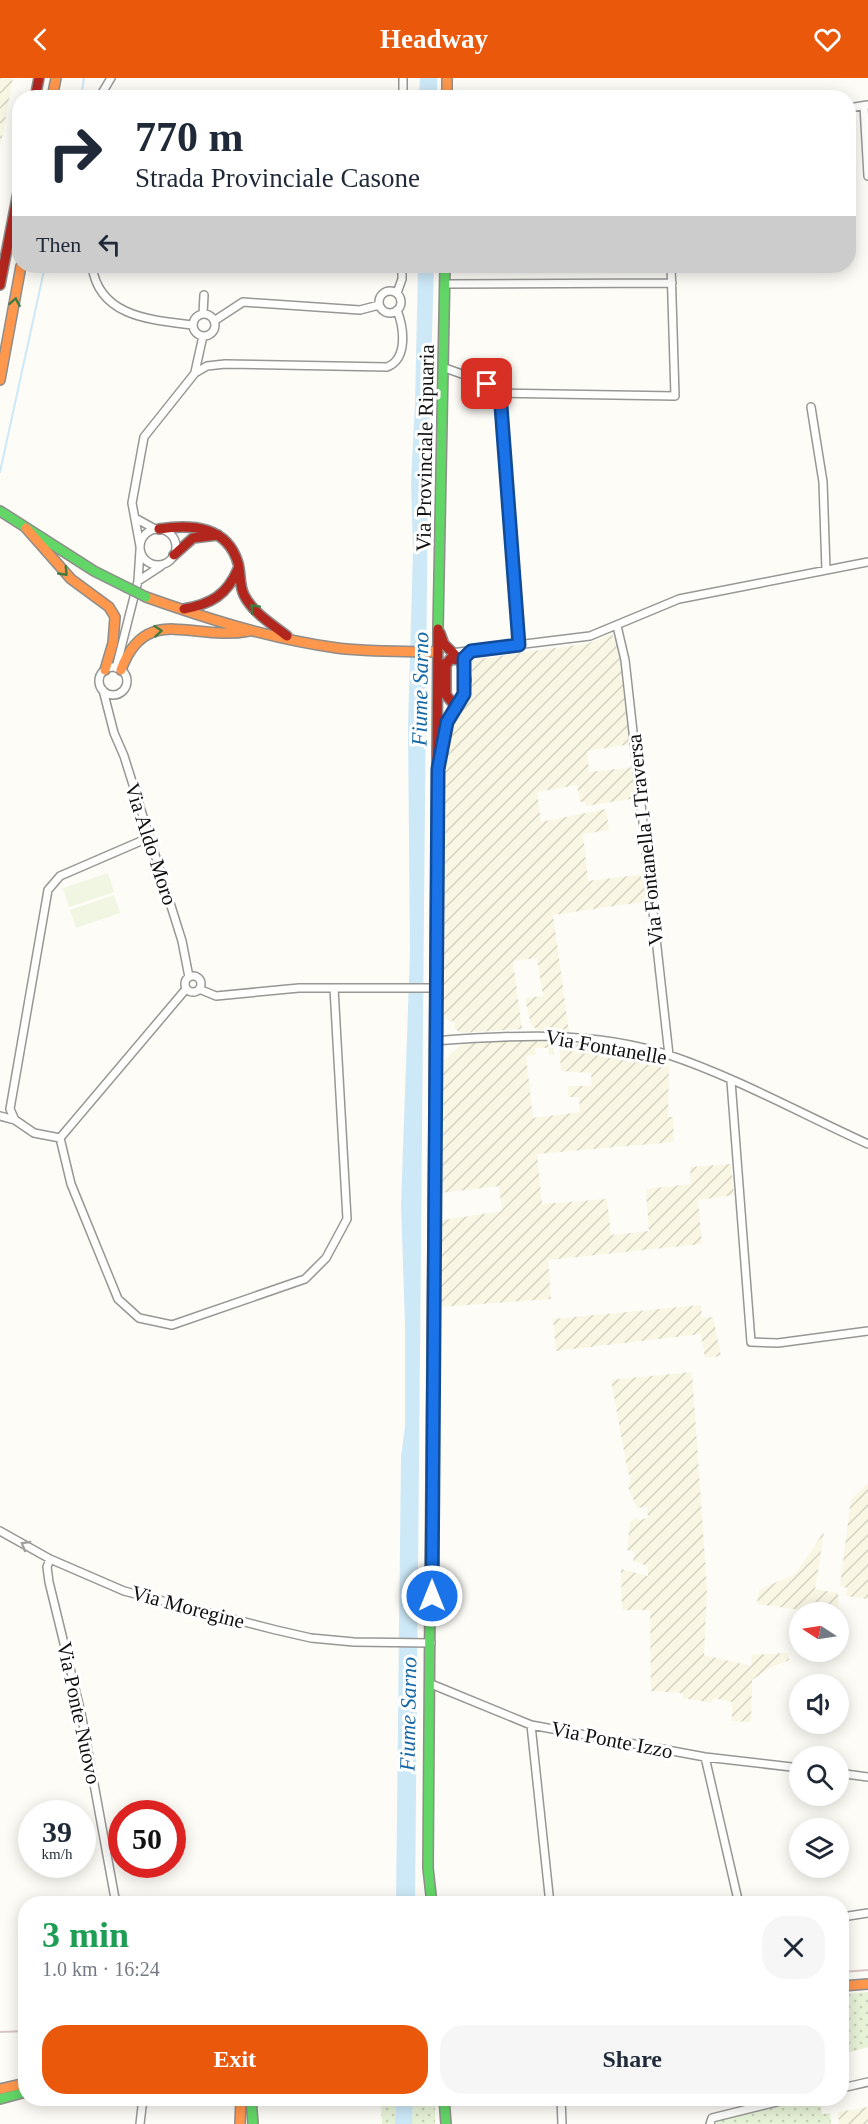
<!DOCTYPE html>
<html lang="en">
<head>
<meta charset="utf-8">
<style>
	body { margin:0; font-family:Georgia,serif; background:#f6f6f7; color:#1f2937; height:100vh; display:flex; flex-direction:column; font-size:22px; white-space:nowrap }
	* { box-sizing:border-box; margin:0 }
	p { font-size:20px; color:#747a83 }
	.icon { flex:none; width:33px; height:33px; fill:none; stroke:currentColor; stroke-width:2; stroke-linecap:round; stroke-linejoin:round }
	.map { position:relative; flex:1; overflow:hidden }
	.drawer { position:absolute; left:18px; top:1818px; width:831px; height:210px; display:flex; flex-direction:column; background:#fff; border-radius:24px; box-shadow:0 3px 15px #0003 }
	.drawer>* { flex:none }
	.banner { position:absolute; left:12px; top:12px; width:844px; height:183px; border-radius:24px; box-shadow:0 3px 15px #0003; background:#fff; color:#1f2937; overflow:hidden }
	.needle { width:39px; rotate:282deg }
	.fabs { position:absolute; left:789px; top:1524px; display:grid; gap:12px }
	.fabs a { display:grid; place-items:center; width:60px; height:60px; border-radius:50%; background:#fff; box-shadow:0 3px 15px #0003; font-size:30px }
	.speed { position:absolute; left:18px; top:1722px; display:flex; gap:12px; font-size:30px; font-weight:700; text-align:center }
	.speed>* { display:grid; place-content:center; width:78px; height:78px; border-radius:50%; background:#fff; box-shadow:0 3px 15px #0003; line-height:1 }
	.speed small { font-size:15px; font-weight:400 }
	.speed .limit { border:9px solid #d22; background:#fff; color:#111 }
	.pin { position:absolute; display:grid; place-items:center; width:51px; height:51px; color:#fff; margin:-26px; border-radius:12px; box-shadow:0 3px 9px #0006 }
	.me { position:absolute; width:66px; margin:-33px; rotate:0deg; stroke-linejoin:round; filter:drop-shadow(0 0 4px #0008) }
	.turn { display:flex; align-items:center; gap:21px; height:126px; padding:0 24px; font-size:27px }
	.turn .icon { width:78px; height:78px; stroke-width:2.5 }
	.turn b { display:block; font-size:42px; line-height:51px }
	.then { display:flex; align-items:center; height:57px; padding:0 24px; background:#0003; gap:12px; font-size:22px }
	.round { display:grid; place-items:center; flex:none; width:63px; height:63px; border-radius:24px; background:#f6f6f7 }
	.head { display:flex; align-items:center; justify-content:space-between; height:102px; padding:0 24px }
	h1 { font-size:36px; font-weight:800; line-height:45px; color:#1e9e55 }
	.button { display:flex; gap:12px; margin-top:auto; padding:12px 24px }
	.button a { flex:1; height:69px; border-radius:24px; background:#ea580c; color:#fff; font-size:24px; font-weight:800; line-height:69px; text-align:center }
	.button a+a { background:#f6f6f7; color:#1f2937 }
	header { display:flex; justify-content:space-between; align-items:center; height:78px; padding:0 24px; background:#ea580c; color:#fff; font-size:27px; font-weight:800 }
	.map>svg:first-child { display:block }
	.farmland { fill:url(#farmland-furrows) }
	.grass { fill:url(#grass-dots) }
	.pitch { fill:#f0f6e1 }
	.water { fill:#cde8f7 }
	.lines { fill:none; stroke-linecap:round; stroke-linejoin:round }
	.stream { stroke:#cde8f7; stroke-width:2 }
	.street-casing { stroke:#979795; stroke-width:10 }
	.fast-casing { stroke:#8e8d8b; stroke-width:12 }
	.slow-casing { stroke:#8e8d8b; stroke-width:12 }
	.jam-casing { stroke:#8e8d8b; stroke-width:12 }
	.street { stroke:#fffffe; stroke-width:7 }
	.fast { stroke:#63d668; stroke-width:9 }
	.slow { stroke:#ff974d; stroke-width:9 }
	.jam { stroke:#b3261e; stroke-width:9 }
	.rail { stroke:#d9c6c7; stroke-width:2 }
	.fast-bridge-casing { stroke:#8e8d8b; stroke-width:12; stroke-linecap:butt }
	.fast-bridge { stroke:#63d668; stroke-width:9 }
	.oneway { stroke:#3e7d41 }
	.oneway2 { stroke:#a0a09f }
	.route-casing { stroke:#114b97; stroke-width:15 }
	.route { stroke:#1a73e8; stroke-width:10 }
	.labels { text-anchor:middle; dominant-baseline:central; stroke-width:6; stroke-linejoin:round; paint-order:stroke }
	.street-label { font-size:21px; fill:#111; stroke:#fff }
	.water-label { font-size:22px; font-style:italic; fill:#1768a6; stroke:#fff }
</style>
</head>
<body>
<header><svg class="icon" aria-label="back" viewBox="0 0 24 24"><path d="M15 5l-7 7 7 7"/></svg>Headway<svg class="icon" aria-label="heart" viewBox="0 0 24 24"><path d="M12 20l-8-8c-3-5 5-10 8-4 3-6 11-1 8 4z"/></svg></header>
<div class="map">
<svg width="868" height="2046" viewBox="0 0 868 2046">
	<defs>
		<pattern id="farmland-furrows" width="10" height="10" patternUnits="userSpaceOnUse" patternTransform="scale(1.5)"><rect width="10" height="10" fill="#f9f7e4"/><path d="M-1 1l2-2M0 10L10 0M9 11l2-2" fill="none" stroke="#d4d3c3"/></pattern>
		<pattern id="grass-dots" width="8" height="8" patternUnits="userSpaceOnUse" patternTransform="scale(1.5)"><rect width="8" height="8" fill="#e7f3d7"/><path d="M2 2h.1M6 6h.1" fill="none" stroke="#c5cfb8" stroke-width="1.8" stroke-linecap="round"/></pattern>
	</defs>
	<rect width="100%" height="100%" fill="#fdfcf7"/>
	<path class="farmland" d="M0 0H13L0 70Z
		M611 556 619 564 632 666 587 673 589 694 634 689 637 720 586 728 585 724H580L577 707 537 714 541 744 606 731 609 752 583 756 588 803 646 796 649 823 553 837 569 954 538 952 531 947 525 920 543 918 537 880 513 883 522 951 461 955 454 950 455 944 441 940 443 678 452 642 463 631 470 620 473 582 589 565Z
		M525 961 553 964 554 976 549 977 548 970H535V977L526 978 533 1040 580 1034 579 1019H568V1008H592L591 995 561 993 559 964 593 967 669 983 668 1039H673L674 1064 537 1076 542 1126 607 1121 611 1157 649 1153 646 1111 691 1106 690 1089 731 1086 734 1117 698 1122 702 1166 548 1182 551 1221 438 1229 437 1143 502 1133 499 1108 440 1115 441 985 462 966Z
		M701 1227 702 1240 713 1239 721 1278 705 1280 701 1256 556 1273 553 1241Z
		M692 1294 707 1511 704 1577 751 1588 752 1577 788 1575 789 1582 768 1591 752 1602 751 1644 732 1643V1624L713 1620 712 1625 683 1620V1615L651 1613 650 1532H622L621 1491 648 1498V1488L633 1483 635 1474 627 1472 630 1444 636 1439 639 1442 648 1440 647 1429 637 1430 628 1409 631 1398 628 1395 611 1302Z
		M868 1405V1521L846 1518 847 1510 840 1508 851 1421Z
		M824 1454 815 1511 838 1515 839 1538 838 1534H815L757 1526 759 1512 795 1496Z
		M868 2029V2046H839L838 2034Z"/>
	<path class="grass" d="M868 1914V1969L847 1975 845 1965 842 1966V1916Z
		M815 2020 820 2021 822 2036 830 2035 831 2046H716L717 2043Z
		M381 2021H396L395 2046H382Z
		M413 2021H435V2046H412Z"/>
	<path class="pitch" d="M108 795 114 814 69 829 63 810Z
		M114 817 120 835 76 850 70 832Z"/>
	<path class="water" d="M420 0H437V19H419Z
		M418 188H434L428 393 415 1825 396 1826 401 1379 405 1349V1246L401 1127 410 875 408 648 413 473 411 404 415 326Z
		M396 2021H413L412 2046H395Z"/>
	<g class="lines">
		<path class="stream" d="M81 20 84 0
			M0 394 45 188"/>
		<g class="street-casing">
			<path id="street" d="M99 20 111 0
				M403 20V0
				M864 28 868 98
				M849 30 867 27
				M92 188C99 239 151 242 193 247
				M445 206 672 205
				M379 224a11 11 0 1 1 22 0a11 11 0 1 1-22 0Z
				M397 215 402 201V188
				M193 247a11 11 0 1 1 22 0a11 11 0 1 1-22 0Z
				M203 236 204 217
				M214 243 243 224 360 232 379 227
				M445 290 473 300 500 315 519 567
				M195 294 203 258
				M500 315 675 318 671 188
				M811 329 823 404 826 492
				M135 440 155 451
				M140 469a18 18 0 1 1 36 0a18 18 0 1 1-36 0Z
				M140 468 132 425 144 359 195 295 207 288 225 286 387 289C408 281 404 250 397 232
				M138 503 161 488
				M617 548 625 582 669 977
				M451 575 590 558 679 521 868 484
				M99 603a14 14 0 1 1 28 0a14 14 0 1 1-28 0Z
				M116 590 138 503 140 472
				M103 612 114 655 124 678 182 863 189 899
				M185 906a8 8 0 1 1 16 0a8 8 0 1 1-16 0Z
				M186 911 60 1060 71 1106 118 1221 139 1240 172 1247 305 1201 326 1180 347 1141 334 910
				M199 911 216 918 299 910H436
				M434 963C512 957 593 952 669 977 735 999 804 1037 868 1066
				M731 1003 751 1264 778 1265 868 1253
				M0 1038 15 1042 34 1055 60 1060
				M15 1042 10 1031 48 812 60 798 148 760
				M0 1453 50 1481 124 1513 276 1552 311 1560 354 1564 431 1565
				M50 1481 47 1489 49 1504 81 1635 116 1826
				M431 1606 531 1647 705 1679 800 1690
				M531 1647 550 1826
				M705 1679 739 1826
				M838 1695 868 1699
				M842 1839 868 1835
				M842 2010 868 2004
				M561 2020 562 2046
				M140 2046 143 2020
				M710 2046 712 2040 793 2020"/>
		</g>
		<g class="fast-casing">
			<path id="fast" d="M0 433 94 493 126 509
				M438 551 445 188
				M430 1521 428 1790 432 1826
				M251 2020 253 2046
				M444 2020 446 2046
				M0 2021 26 2014"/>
		</g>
		<g class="slow-casing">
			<path id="slow" d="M447 0V20
				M52 20 56 0
				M0 302 21 188
				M26 450 71 501 109 529 115 539 113 565 105 592
				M146 519C208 541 271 561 337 570 368 574 401 573 433 574L438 571
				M121 592C146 524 193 564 249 553
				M430 1521 434 1053
				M842 1908 868 1906
				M0 2011 26 2005
				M240 2046 241 2020"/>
		</g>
		<g class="jam-casing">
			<path id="jam" d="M35 20 39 0
				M0 207 20 104
				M159 451C192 446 227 448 238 485 241 496 239 507 244 517 253 535 272 546 287 558
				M174 477 193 460 218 457
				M184 531C211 526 227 517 238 491
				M440 555 444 566 458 580
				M439 599 450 581 461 582 466 602 461 622 452 624 446 617V585
				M442 674 447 644 458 624
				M434 1053 438 551"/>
		</g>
		<use href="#street" class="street"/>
		<use href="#fast" class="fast"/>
		<use href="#slow" class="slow"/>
		<use href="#jam" class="jam"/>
		<path class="rail" d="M842 1894 868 1892
			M0 1954 26 1953"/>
		<g class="fast-bridge-casing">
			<path id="fast-bridge" d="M126 509 146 519"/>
		</g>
		<use href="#fast-bridge" class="fast-bridge"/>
	</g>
	<defs><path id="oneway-chevron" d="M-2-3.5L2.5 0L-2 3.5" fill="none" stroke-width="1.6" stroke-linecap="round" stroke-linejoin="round" transform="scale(1.5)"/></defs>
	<g class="oneway">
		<use href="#oneway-chevron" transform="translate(15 224) rotate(-80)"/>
		<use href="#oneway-chevron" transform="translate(64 494) rotate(46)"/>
		<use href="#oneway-chevron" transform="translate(254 530) rotate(-133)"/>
		<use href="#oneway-chevron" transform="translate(158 553) rotate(-5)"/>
	</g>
	<use class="oneway2" href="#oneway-chevron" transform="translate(25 1467) rotate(-150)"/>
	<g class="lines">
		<g class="route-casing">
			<path id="route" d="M432 1518 438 691 447 644 464 616V580L471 573 519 567 500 315 487 306"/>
		</g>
		<use href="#route" class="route"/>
	</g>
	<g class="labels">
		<g class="street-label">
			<text transform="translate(425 370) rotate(-89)">Via Provinciale Ripuaria</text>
			<text transform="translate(645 762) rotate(-96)">Via Fontanella I Traversa</text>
			<text transform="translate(151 766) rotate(72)">Via Aldo Moro</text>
			<text transform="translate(606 969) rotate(10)">Via Fontanelle</text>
			<text transform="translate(188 1529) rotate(15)">Via Moregine</text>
			<text transform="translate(79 1635) rotate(78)">Via Ponte Nuovo</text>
			<text transform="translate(612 1662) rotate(11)">Via Ponte Izzo</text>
		</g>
		<g class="water-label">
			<text transform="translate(420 611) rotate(-89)">Fiume Sarno</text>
			<text transform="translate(408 1636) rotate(-89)">Fiume Sarno</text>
		</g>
	</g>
</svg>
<div class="fabs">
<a><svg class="needle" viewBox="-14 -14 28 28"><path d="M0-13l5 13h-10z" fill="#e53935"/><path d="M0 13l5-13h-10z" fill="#747a83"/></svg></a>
<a><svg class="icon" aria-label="sound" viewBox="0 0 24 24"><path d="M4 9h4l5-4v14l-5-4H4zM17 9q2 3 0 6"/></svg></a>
<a><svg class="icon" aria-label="search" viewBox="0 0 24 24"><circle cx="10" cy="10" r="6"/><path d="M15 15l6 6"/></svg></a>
<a><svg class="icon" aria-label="layers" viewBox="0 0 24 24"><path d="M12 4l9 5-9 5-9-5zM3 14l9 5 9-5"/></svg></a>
</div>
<div class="speed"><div>39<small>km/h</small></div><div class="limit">50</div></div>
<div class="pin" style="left:487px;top:306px;background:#d93025"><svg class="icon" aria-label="arrive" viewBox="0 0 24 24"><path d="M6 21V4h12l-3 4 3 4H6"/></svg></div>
<svg class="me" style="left:432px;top:1518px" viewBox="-20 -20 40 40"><circle r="17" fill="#1a73e8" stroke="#fff" stroke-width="3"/><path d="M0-11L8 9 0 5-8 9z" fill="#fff"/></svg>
<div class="banner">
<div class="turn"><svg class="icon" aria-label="right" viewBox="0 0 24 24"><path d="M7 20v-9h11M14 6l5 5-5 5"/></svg><div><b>770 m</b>Strada Provinciale Casone</div></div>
<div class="then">Then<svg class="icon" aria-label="left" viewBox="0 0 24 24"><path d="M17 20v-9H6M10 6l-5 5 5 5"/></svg></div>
</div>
<section class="drawer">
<div class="head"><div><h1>3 min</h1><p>1.0 km · 16:24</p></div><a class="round"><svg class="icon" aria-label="close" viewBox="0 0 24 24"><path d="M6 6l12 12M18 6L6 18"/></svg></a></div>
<div class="button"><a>Exit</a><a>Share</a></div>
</section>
</div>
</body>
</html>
